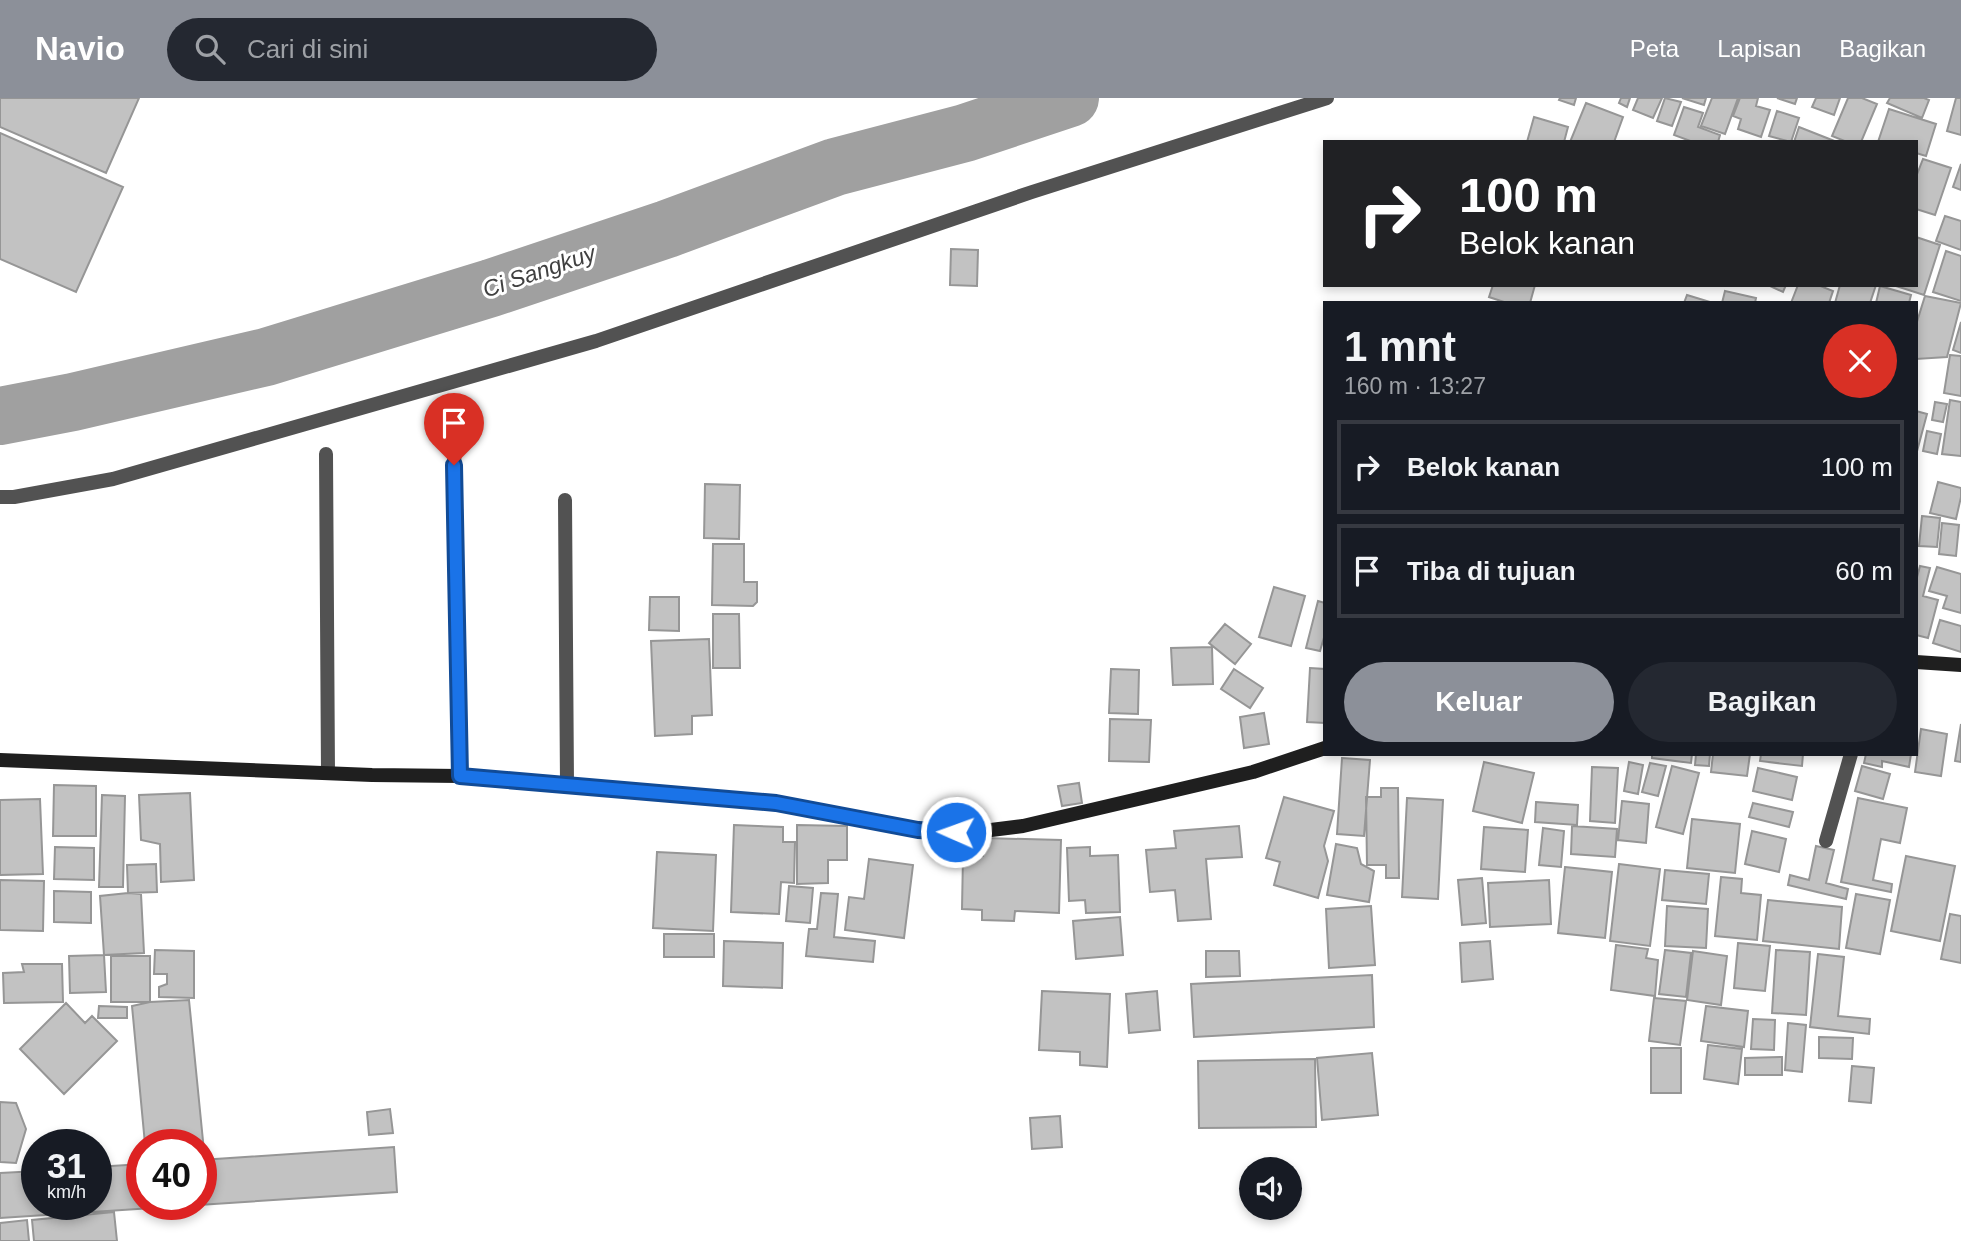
<!DOCTYPE html>
<html lang="id">
<head>
<meta charset="utf-8">
<style>
	body { margin:0; font-family:Arial,sans-serif; background:#242831; color:#f1f3f6; height:100vh; display:flex; flex-direction:column; font-size:26px; white-space:nowrap }
	* { box-sizing:border-box; margin:0 }
	p { font-size:23px; color:#9ea1a6 }
	.icon { flex:none; width:38px; height:38px; fill:none; stroke:currentColor; stroke-width:2; stroke-linecap:round; stroke-linejoin:round }
	.map { position:relative; flex:1; overflow:hidden }
	.sheet { position:absolute; left:1323px; top:203px; width:595px; height:455px; display:flex; flex-direction:column; background:#171b24; border-radius:0px; box-shadow:0 4px 10px #0003 }
	.sheet>* { flex:none }
	.hud { position:absolute; left:1323px; top:42px; width:595px; height:147px; border-radius:0px; box-shadow:0 4px 10px #0003; background:#202124; color:#fff; overflow:hidden }
	.tools { position:absolute; left:1239px; top:1059px; display:grid; gap:14px }
	.tools a { display:grid; place-items:center; width:63px; height:63px; border-radius:50%; background:#171b24; box-shadow:0 4px 10px #0003; font-size:35px }
	.speed { position:absolute; left:21px; top:1031px; display:flex; gap:14px; font-size:35px; font-weight:700; text-align:center }
	.speed>* { display:grid; place-content:center; width:91px; height:91px; border-radius:50%; background:#171b24; box-shadow:0 4px 10px #0003; line-height:1 }
	.speed small { font-size:18px; font-weight:400 }
	.speed .limit { border:10px solid #d22; background:#fff; color:#111 }
	.pin { position:absolute; display:grid; place-items:center; width:60px; height:60px; color:#fff; margin:-72px -30px; border-radius:50% 50% 50% 0; rotate:-45deg; box-shadow:0 0 7px #0007 }
	.pin .icon { rotate:45deg }
	.me { position:absolute; width:77px; margin:-38px; rotate:272deg; stroke-linejoin:round; filter:drop-shadow(0 0 5px #0008) }
	.turn { display:flex; align-items:center; gap:24px; height:147px; padding:0 21px; font-size:32px }
	.turn .icon { width:91px; height:91px; stroke-width:2.5 }
	.turn b { display:block; font-size:49px; line-height:60px }
	.round { display:grid; place-items:center; flex:none; width:74px; height:74px; border-radius:37px; background:#242831 }
	.headline { display:flex; align-items:center; justify-content:space-between; height:119px; padding:0 21px }
	h1 { font-size:42px; font-weight:600; line-height:52px }
	.action { display:flex; gap:14px; margin-top:auto; padding:14px 21px }
	.action a { flex:1; height:80px; border-radius:42px; background:#8c9099; color:#fff; font-size:28px; font-weight:600; line-height:80px; text-align:center }
	.action a+a { background:#242831; color:#f1f3f6 }
	ul { padding:0; list-style:none }
	li { display:flex; align-items:center; gap:21px; height:94px; margin:0 14px 10px; padding:0 7px; border:4px solid #363941; border-radius:0px }
	li div { flex:1 }
	li b { display:block; font-size:26px }
	li em { font-style:normal }
	header { display:flex; align-items:center; gap:42px; box-sizing:border-box; height:98px; padding:0 35px; background:#8c9099; color:#fff }
	header strong { font-size:33px }
	nav { display:flex; gap:38px; margin-inline-start:auto; font-size:24px }
	.search { width:490px; height:63px; background:#242831; display:flex; align-items:center; gap:18px; box-sizing:border-box; padding:0 24px; border-radius:38px; color:#9ea1a6; font-size:26px }
	.map>svg:first-child { display:block }
	.lines { fill:none; stroke-linecap:round; stroke-linejoin:round }
	.river { stroke:#a0a0a0; stroke-width:58 }
	.building { fill:#c2c2c2; stroke:#969696; stroke-width:2 }
	.street { stroke:#525252; stroke-width:14 }
	.secondary { stroke:#1f1f1f; stroke-width:14 }
	.route-casing { stroke:#114b97; stroke-width:18 }
	.route { stroke:#1a73e8; stroke-width:12 }
	.labels { text-anchor:middle; dominant-baseline:central; stroke-width:6; stroke-linejoin:round; paint-order:stroke }
	.water-label { font-size:23px; font-style:italic; fill:#414141; stroke:#fff }
</style>
</head>
<body>
<header>
<strong>Navio</strong>
<div class="search"><svg class="icon" aria-label="search" viewBox="0 0 24 24"><circle cx="10" cy="10" r="6"/><path d="M15 15l6 6"/></svg>Cari di sini</div>
<nav><a>Peta</a><a>Lapisan</a><a>Bagikan</a></nav>
</header>
<div class="map">
<svg width="1961" height="1143" viewBox="0 0 1961 1143">
	<rect width="100%" height="100%" fill="#fff"/>
	<g class="lines">
		<path class="river" d="M0 318 73 304 266 259 491 190 667 131 835 69 965 35 1070 0"/>
	</g>
	<path class="building" d="M0 0H139L106 75 0 29Z
		M1560 0H1576L1574 7 1559 2Z
		M1621 0H1630L1627 9 1619 5Z
		M1638 0H1662L1653 20 1633 12Z
		M1665 0 1681 4 1672 28 1657 23Z
		M1682 0H1706L1704 7Z
		M1712 0H1738L1725 36 1701 28Z
		M1740 0H1758L1756 8 1770 12 1761 39 1738 31 1741 21 1733 18Z
		M1777 0H1797L1795 6Z
		M1816 0H1840L1834 17 1812 9Z
		M1848 0H1862L1877 6 1861 44H1847L1832 38Z
		M1890 0H1924L1929 2 1922 20 1887 5Z
		M1956 0H1961V37L1947 33Z
		M1586 5 1623 19 1614 44H1570Z
		M1684 9 1703 15 1698 29 1720 37 1718 44H1693L1674 37Z
		M1889 11 1936 26 1926 58 1916 55V44H1878Z
		M1777 13 1799 20 1791 44 1769 38Z
		M1534 19 1568 29 1564 44H1527Z
		M1799 29 1837 44H1794Z
		M0 35 123 89 76 194 0 161Z
		M1923 61 1951 70 1935 117 1916 111V79Z
		M1961 66V92L1953 89Z
		M1945 118 1961 123V152L1936 143Z
		M1916 139 1940 147 1924 197 1893 187H1916Z
		M951 151 978 152 977 188 950 187Z
		M1946 153 1961 158V203L1933 194Z
		M1493 187H1535L1530 205H1507L1489 199Z
		M1768 187H1786L1783 194Z
		M1798 187H1818L1833 193 1829 205H1791Z
		M1840 187H1876L1870 205H1835Z
		M1880 188 1911 197 1909 205H1876Z
		M1725 193 1756 200 1755 205H1722Z
		M1687 197 1710 204V205H1684Z
		M1925 198 1961 205 1947 259 1916 261V227Z
		M1961 224V255L1953 252Z
		M1950 257 1961 258V298L1944 295Z
		M1950 302 1961 304V358L1942 356Z
		M1935 304 1947 306 1943 324 1932 322Z
		M1916 313 1927 316 1916 357Z
		M1927 333 1941 336 1937 356 1923 353Z
		M1938 384 1961 390V399L1956 421 1930 415Z
		M705 386 740 387 739 441 704 440Z
		M1922 418 1940 420 1937 449 1919 448Z
		M1942 425 1959 427 1956 458 1939 456Z
		M713 446H744V484H757V504L753 508 712 507Z
		M1920 468 1930 470 1923 498 1938 502 1928 540 1916 537V483Z
		M1937 469 1961 476V515L1943 510 1947 498 1929 493Z
		M1274 489 1305 498 1291 548 1259 539Z
		M650 499H679V533L649 532Z
		M1318 503 1325 505V536L1320 553 1306 550Z
		M713 516H739L740 570H713Z
		M1940 522 1961 528V554L1933 545Z
		M1225 526 1251 546 1235 566 1209 545Z
		M709 541 712 617 692 618V636L655 638 651 543Z
		M1212 549 1213 586 1173 587 1171 550Z
		M1310 570 1325 571V625L1307 624Z
		M1111 571 1139 572 1138 616 1109 615Z
		M1234 571 1263 590 1250 610 1221 591Z
		M1264 615 1269 646 1244 650 1240 619Z
		M1110 621 1151 622 1149 664 1109 663Z
		M1961 626V664L1955 663Z
		M1921 631 1947 636 1941 678 1915 674Z
		M1652 656H1692L1691 665 1652 660Z
		M1696 656H1710L1709 668 1695 667Z
		M1713 656H1750L1747 678 1711 674Z
		M1761 656H1803L1802 668 1760 663Z
		M1866 656H1911L1909 669 1882 663V669L1864 665Z
		M1342 660 1370 662 1364 738 1337 736Z
		M1484 664 1534 675 1522 725 1473 713Z
		M1629 664 1643 667 1638 696 1624 693Z
		M1650 665 1666 668 1658 698 1642 694Z
		M1672 668 1699 675 1683 736 1656 729Z
		M1862 668 1890 676 1883 701 1855 693Z
		M1592 669 1618 670 1615 725 1590 723Z
		M1758 670 1797 679 1792 702 1753 693Z
		M1079 685 1082 705 1062 708 1058 688Z
		M54 687 96 688V738H53Z
		M1381 690H1398L1399 780H1386V767H1367L1366 699H1381Z
		M190 695 194 782 161 784 160 746 141 742 139 697Z
		M102 697 125 698 123 789H99Z
		M1284 699 1334 713 1324 748 1328 763 1318 800 1274 787 1280 764 1266 760Z
		M1407 700 1443 702 1438 801 1402 799Z
		M1858 700 1907 710 1900 745 1881 741 1873 782 1892 786 1891 794 1841 784Z
		M40 701 43 776 0 777V702Z
		M1622 703 1649 706 1646 745 1618 742Z
		M1536 704 1578 707 1577 727 1535 724Z
		M1753 705 1793 714 1789 729 1749 719Z
		M1692 721 1740 726 1735 775 1687 770Z
		M734 727 783 729V744H795L794 785 781 784 779 816 731 814Z
		M797 727 847 728V762H828V785L797 786Z
		M1239 728 1242 759 1206 761 1211 821 1178 823 1175 792 1150 794 1146 752 1176 750 1174 733Z
		M1572 728 1617 731 1615 759 1571 756Z
		M1484 729 1528 732 1525 774 1481 771Z
		M1543 730 1564 733 1561 769 1539 767Z
		M1752 733 1786 741 1779 774 1745 766Z
		M984 740 1061 742 1059 815 1015 813 1014 823 982 822V812L962 811 963 758H983Z
		M1336 746 1357 750 1361 766 1374 773 1369 804 1327 797Z
		M1816 748 1834 752 1826 785 1848 791 1846 801 1788 787 1790 777 1809 782Z
		M55 749 94 750V782L54 781Z
		M1090 749V758L1118 757 1120 814 1086 815 1085 802 1069 803 1067 750Z
		M657 754 716 757 713 833 653 830Z
		M1906 758 1955 768 1940 843 1891 833Z
		M869 761 913 767 904 840 845 832 849 799 864 801Z
		M156 766 157 794 128 795 127 767Z
		M1619 766 1660 771 1650 848 1610 843Z
		M1565 769 1612 774 1605 840 1558 835Z
		M1665 772 1709 776 1706 806 1662 802Z
		M1721 779 1742 781 1741 795 1761 797 1757 842 1715 838Z
		M1482 780 1486 825 1462 827 1458 782Z
		M0 782 44 783 43 833 0 832Z
		M1549 782 1551 826 1490 829 1488 785Z
		M789 788 813 790 810 825 786 823Z
		M54 793 91 794V825L54 824Z
		M128 795 141 796 144 855 104 857 100 798Z
		M821 795 838 796 834 839 875 843 873 864 806 858 809 831H817Z
		M1856 796 1890 802 1880 856 1846 850Z
		M1768 802 1842 809 1839 851 1763 843Z
		M1371 808 1375 867 1329 870 1326 811Z
		M1667 808 1708 811 1706 850 1665 848Z
		M1950 816 1961 818V865L1941 861Z
		M1120 819 1123 857 1076 861 1073 823Z
		M664 836H714V859H664Z
		M724 843 783 845 782 890 723 888Z
		M1490 843 1493 881 1462 884 1460 845Z
		M1738 845 1770 848 1765 893 1734 890Z
		M1616 847 1648 851 1646 860 1658 862 1655 898 1611 892Z
		M155 852 194 853V900L159 899V889L167 886V876H154Z
		M1665 852 1691 855 1686 899 1659 896Z
		M1776 852 1810 854 1806 917 1772 915Z
		M1206 853H1239L1240 878 1206 879Z
		M1693 853 1727 858 1721 907 1687 902Z
		M1818 856 1844 859 1838 918 1870 921 1869 936 1810 929Z
		M104 857 106 894 70 895 69 858Z
		M111 858H150V904H111Z
		M22 866H62L63 904 4 905 3 875 24 874Z
		M1372 877 1374 929 1194 939 1191 886Z
		M1042 893 1110 896 1107 969 1080 967V954L1039 952Z
		M1157 893 1160 932 1129 935 1126 896Z
		M1654 900 1686 903 1680 947 1649 943Z
		M189 902 204 1053H201V1046H145L132 908 150 904Z
		M66 905 85 925 92 918 117 943 64 996 20 951Z
		M99 908 127 909V920H98Z
		M1706 908 1748 913 1744 949 1701 943Z
		M1753 921 1775 922 1774 952 1751 951Z
		M1788 925 1806 927 1802 974 1785 972Z
		M1819 939 1853 940 1852 961 1819 960Z
		M1708 947 1742 951 1738 986 1704 981Z
		M1651 950H1681V995H1651Z
		M1372 955 1378 1017 1322 1022 1317 960Z
		M1782 959V977H1745V960Z
		M1315 961 1316 1029 1199 1030 1198 963Z
		M1852 968 1874 970 1871 1005 1849 1003Z
		M0 1004 16 1005 26 1031 16 1065 0 1064Z
		M390 1011 393 1035 369 1037 367 1014Z
		M1060 1018 1062 1049 1032 1051 1030 1020Z
		M394 1049 397 1094 0 1120V1075L37 1073V1106H96V1069L142 1066V1106H201V1062Z
		M114 1114 117 1143H34L32 1122Z
		M27 1122 29 1143H0V1125Z"/>
	<g class="lines">
		<path class="street" d="M454 341 460 678
			M326 356 328 675
			M0 399H14L113 381 596 243 1032 94 1327 0
			M565 402 567 686
			M1826 743 1851 656"/>
		<path class="secondary" d="M1916 564 1961 567
			M0 662 372 677 460 678 776 705 918 732 975 734 1023 728 1253 674 1325 650"/>
	</g>
	<g class="lines">
		<g class="route-casing">
			<path id="route" d="M454 367 460 678 776 705 918 732 956 734"/>
		</g>
		<use href="#route" class="route"/>
	</g>
	<g class="labels">
		<g class="water-label">
			<text transform="translate(539 173) rotate(-19)">Ci Sangkuy</text>
		</g>
	</g>
</svg>
<div class="tools">
<a><svg class="icon" aria-label="sound" viewBox="0 0 24 24"><path d="M4 9h4l5-4v14l-5-4H4zM17 9q2 3 0 6"/></svg></a>
</div>
<div class="speed"><div>31<small>km/h</small></div><div class="limit">40</div></div>
<div class="pin" style="left:454px;top:367px;background:#d93025"><svg class="icon" aria-label="arrive" viewBox="0 0 24 24"><path d="M6 21V4h12l-3 4 3 4H6"/></svg></div>
<svg class="me" style="left:956px;top:734px" viewBox="-20 -20 40 40"><circle r="17" fill="#1a73e8" stroke="#fff" stroke-width="3"/><path d="M0-11L8 9 0 5-8 9z" fill="#fff"/></svg>
<div class="hud">
<div class="turn"><svg class="icon" aria-label="right" viewBox="0 0 24 24"><path d="M7 20v-9h11M14 6l5 5-5 5"/></svg><div><b>100 m</b>Belok kanan</div></div>
</div>
<section class="sheet">
<div class="headline"><div><h1>1 mnt</h1><p>160 m · 13:27</p></div><a class="round" style="background:#d93025;color:#fff"><svg class="icon" aria-label="close" viewBox="0 0 24 24"><path d="M6 6l12 12M18 6L6 18"/></svg></a></div>
<ul>
<li><svg class="icon" aria-label="right" viewBox="0 0 24 24"><path d="M7 20v-9h11M14 6l5 5-5 5"/></svg><div><b>Belok kanan</b></div><em>100 m</em></li>
<li><svg class="icon" aria-label="arrive" viewBox="0 0 24 24"><path d="M6 21V4h12l-3 4 3 4H6"/></svg><div><b>Tiba di tujuan</b></div><em>60 m</em></li>
</ul>
<div class="action"><a>Keluar</a><a>Bagikan</a></div>
</section>
</div>
</body>
</html>
